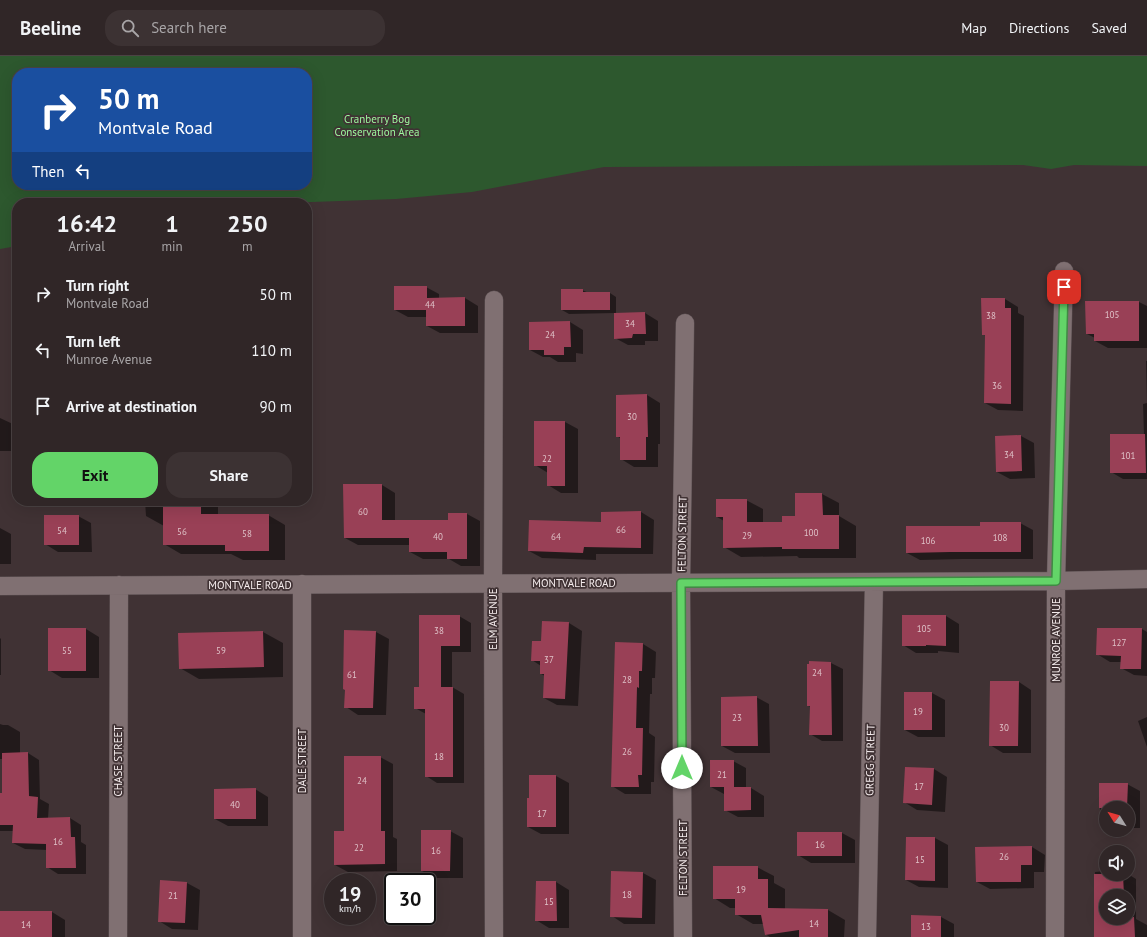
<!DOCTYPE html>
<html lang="en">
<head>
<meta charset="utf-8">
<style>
	body { margin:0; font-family:"PT Sans",sans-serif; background:#3c3233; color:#f1f3f6; height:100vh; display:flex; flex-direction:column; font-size:15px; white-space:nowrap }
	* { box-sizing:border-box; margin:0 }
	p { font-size:13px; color:#a8a5a7 }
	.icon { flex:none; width:22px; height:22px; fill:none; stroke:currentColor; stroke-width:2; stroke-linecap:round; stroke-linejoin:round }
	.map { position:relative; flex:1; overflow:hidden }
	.side { position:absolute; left:12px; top:142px; width:300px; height:308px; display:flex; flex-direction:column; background:#302627; border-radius:16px; box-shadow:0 4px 16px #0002,0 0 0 1px #4b4344 }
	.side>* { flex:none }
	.guide { position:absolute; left:12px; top:12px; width:300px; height:122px; border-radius:16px; box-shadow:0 4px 16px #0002,0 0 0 1px #4b4344; background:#1a4fa0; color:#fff; overflow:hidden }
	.needle { width:26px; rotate:307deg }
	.fabs { position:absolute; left:1099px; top:745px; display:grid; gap:8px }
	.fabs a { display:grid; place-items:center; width:36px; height:36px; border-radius:50%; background:#302627; box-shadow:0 4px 16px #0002,0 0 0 1px #4b4344; font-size:20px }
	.speed { position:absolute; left:324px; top:817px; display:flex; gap:8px; font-size:20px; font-weight:700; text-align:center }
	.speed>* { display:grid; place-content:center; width:52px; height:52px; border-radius:50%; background:#302627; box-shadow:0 4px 16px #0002,0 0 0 1px #4b4344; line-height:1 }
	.speed small { font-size:10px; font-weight:400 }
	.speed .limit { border:2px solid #111; border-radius:6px; background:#fff; color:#111 }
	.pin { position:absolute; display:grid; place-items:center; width:34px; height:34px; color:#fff; margin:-17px; border-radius:8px; box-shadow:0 2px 6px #0006 }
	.me { position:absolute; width:44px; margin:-22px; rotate:0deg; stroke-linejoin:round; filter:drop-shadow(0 0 3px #0008) }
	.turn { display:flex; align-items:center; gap:14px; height:84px; padding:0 20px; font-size:18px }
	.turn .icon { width:52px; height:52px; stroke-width:2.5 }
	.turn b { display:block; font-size:28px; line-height:34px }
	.then { display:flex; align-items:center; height:38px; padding:0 20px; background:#0003; gap:8px; font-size:15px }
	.eta { display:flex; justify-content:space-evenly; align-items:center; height:68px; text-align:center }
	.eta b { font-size:24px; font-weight:600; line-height:28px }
	.button { display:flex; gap:8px; margin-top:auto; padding:8px 20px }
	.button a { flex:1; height:46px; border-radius:16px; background:#63d468; color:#111; font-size:16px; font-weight:600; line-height:46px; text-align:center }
	.button a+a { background:#3c3233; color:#f1f3f6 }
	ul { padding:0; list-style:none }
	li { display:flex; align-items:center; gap:12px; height:56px; padding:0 20px }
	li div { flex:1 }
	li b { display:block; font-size:15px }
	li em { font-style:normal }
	header { display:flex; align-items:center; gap:24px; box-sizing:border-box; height:56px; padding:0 20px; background:#302627; border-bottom:1px solid #4b4344 }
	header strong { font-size:19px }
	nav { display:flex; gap:22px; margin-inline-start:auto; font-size:14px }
	.search { width:280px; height:36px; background:#3c3233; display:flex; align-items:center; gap:10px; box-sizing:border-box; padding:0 14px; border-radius:16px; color:#a8a5a7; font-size:15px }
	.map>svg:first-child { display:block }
	.green { fill:#2d582e; fill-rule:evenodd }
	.shadow { fill:#0007; fill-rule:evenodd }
	.building { fill:#994056 }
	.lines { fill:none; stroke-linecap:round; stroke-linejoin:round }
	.minor-casing { stroke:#5c5153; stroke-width:19 }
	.minor { stroke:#807072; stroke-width:18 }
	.route-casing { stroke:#408a44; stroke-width:10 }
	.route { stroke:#63d468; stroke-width:7 }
	.labels { text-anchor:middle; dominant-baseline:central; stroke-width:3.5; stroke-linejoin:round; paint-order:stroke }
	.number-label { font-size:9px; fill:#dfc2c8 }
	.park-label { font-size:11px; fill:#9df99e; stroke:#403234 }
	.street-label { font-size:11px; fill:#f6edee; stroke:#403234 }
</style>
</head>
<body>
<header>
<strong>Beeline</strong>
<div class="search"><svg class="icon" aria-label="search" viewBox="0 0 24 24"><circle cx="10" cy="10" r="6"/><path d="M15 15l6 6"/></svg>Search here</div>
<nav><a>Map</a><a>Directions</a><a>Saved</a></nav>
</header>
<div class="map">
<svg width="1147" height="881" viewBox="0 0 1147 881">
	<rect width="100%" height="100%" fill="#403234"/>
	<path class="green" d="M0 0H1147V110L1074 109 1051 113 1023 109 604 111 472 136 396 143 284 147H17V190L0 193ZM17 17H307V129H17Z"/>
	<path class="shadow" d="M426 231 439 238V243L465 242 478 250V277H440L427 270V261H408L395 254Z
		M582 234 589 237H610L616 241V258L645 257 658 265V285H645V289H628L615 282V257L569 258 562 254Z
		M982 243H1005L1018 251V257L1024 260 1023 355 998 354 985 347 986 280 983 278Z
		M1139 246 1147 250V292H1108L1095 285V282L1087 278Z
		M570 266 583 274V298L576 297V306H558L550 301H543L530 294V267Z
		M1146 305H1147V423H1123L1111 416 1144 379 1143 348 1147 347Z
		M647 339 660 347V388H658V411H634L621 403V383L617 380V340Z
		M0 362 15 369V395H0Z
		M565 366 578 373V437H561L548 429V417L535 409Z
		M1021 380 1034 387 1035 422 1010 423 997 416Z
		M382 429 395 437V465H449L467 458 480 465V510H461L449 503H423L410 496V489H358L345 482Z
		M796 438H822L839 447V460L856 470V502H799L797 500 741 501 724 491V465L717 461 746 444 763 453V467H783L796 461Z
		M145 445H211L218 449V459H268L285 469V504H243L231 498H181L164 488V470L146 460Z
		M641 456 654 464 653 498H596V504L542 502 529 495 602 467Z
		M78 460 91 467 92 496H58L45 488Z
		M1020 467 1033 474V503H963L920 504 907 497 981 471Z
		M0 472 11 478V508H0Z
		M420 560H459L471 567V596H452V631L464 638V727H437L426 720V658L415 652 420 632Z
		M946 560 959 568V597L938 595V597H916L903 589Z
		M543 566 569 567 582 575 578 650 557 649 544 642 545 620 541 618V610L532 604 542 586Z
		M86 573 99 581V622H62L49 614Z
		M1142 573 1147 576V620L1134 619 1121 612 1122 606H1110L1097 598Z
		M263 576 283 587V621L199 623 180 612 179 578Z
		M376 576 389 583 386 659H358L346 651V634Z
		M0 582 1 583V619H0Z
		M643 588 656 596 655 622H652V638H650L649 677 655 681 654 726H651V738H625L612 730Z
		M810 606 831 607 843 613V685H822L810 678 811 651 808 650Z
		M1019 626 1031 634V697H1003L990 689Z
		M932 637 945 644V681H918L905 674Z
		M756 641 769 648 770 697H735L722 690Z
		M1147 661V691L1138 665Z
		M0 668 3 669H8L20 676V697H28L39 704 40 743 49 748 48 762H70L81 769V786L86 789V818H58L47 811V794L25 793 13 787 14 775H0V738H3V703H0Z
		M380 701 393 708V781L397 783V815L348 816 335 809 345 776Z
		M733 705 746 712V732H751L764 740V761H738L725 754 724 738 711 731Z
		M934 713 947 721 945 756 917 754 904 746Z
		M556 720 569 727V778H541L528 771 530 743Z
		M1100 728H1127L1140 735V772H1128V752H1106V768L1100 764Z
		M255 733 268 741V770H228L215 763Z
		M450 775 463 782V822H435L422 815Z
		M798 777H842L855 784V807H811L798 799Z
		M907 782H935L948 789V832L919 831 906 824Z
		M1032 791 1045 799 1044 816H1034V832L990 833 977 826Z
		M757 811 774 820V827L785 833V853L828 854 845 864 844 881H770L765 878 764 868H753L736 858V852H730L714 842Z
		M1106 815V818H1128L1136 823V863L1147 869V881H1095V816ZM1106 840H1128V862H1106Z
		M643 817 656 824 655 868H624L612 860Z
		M161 826 187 827 200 834 198 874 172 873 159 865Z
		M537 826H556L569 834V872H549L536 864Z
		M0 856H52L65 864V881H0Z
		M941 861 954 868V881H912Z"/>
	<path class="building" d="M394 230H427V242L465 241V270H426V254H394Z
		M561 233H583V236H610V254H561Z
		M981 242H1005V252H1011V348L984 347 985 279H982Z
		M1085 245H1139V285H1094V278H1086Z
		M645 256 646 278H633L632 282 614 283V257Z
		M570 265 571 291H564V299H544V294H529V266Z
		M647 338 648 381H646V404H620V381H616V339Z
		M534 365H565V430H547V410H534Z
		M1110 378H1145L1146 417H1110Z
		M1021 379 1022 415 996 416 995 380Z
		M343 428H382V464H448V457H467V503H447V496H409V482H344Z
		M795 437H822L823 459H839V493H782V491L723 492V461H716V443H747V466H782V460H795Z
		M163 445H201V458H269V495H225V489H163Z
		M641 455V492L584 491 583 497 528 495 529 464 601 466V456Z
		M44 459H79V489H44Z
		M980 466H1021V496H950L906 497V470H980Z
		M419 559H460V590H441V631H453V721H425V653H414V631H419Z
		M902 559H946V590L926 589V590H902Z
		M542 565 569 566 565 643 543 642 544 618H540V605H531L532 585H541Z
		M48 572H86V615H48Z
		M1097 572H1142L1141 613H1120L1121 600 1096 599Z
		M344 574 376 575 373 652H344L345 634 343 633Z
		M263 575 264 611 179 613 178 577Z
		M615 586 643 587 642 615H639V632L637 631 636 672H643L642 719H638L639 731H611Z
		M809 605 831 606 832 679H809L810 650H807V608H809Z
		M990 625H1019L1018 690H989Z
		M904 636H932V674H904Z
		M757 640 758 690H721V641Z
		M28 696 29 740 38 741 37 762 70 761 71 781H75L76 812H46V788L12 787 13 769H0V737H2V697Z
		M344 700H381V775H385V808L334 809V775H344Z
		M710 704H734V731H751V754L724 755V731H710Z
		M905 711 934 712 932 749 903 747Z
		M529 719H556V771H527V742H529Z
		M1099 727H1128L1127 752H1099Z
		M256 732V763H214V733Z
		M421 774H451L450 815H421Z
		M797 776H842V800H797Z
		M906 781H935V825L905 824Z
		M1032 790V809H1021V826H976L975 791Z
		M713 810H758V823H768V852L828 853V881H799V874L765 879 761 859H735V843H713Z
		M611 815 643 816 642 862 610 861Z
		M1094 818H1123L1124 840H1106V862L1134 861 1135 881H1094Z
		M160 824 187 826 185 867 158 866Z
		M536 825H556L557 865H535Z
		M0 855H52V881H0Z
		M911 859 941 860V881H911Z"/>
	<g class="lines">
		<g class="minor-casing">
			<path id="minor" d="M302 528V881
				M0 530 1056 525 1147 523
				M118 881 119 529
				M494 881 493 528 494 244
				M683 881 681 527 685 267
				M867 881 874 526
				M1055 881 1056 525 1064 215"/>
		</g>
		<use href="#minor" class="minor"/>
	</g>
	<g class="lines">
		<g class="route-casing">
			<path id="route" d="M682 712 681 527 1056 525 1064 231"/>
		</g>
		<use href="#route" class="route"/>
	</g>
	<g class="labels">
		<g class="number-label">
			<text x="430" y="248">44</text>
			<text x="1112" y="258">105</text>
			<text x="991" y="259">38</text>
			<text x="630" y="267">34</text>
			<text x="550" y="278">24</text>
			<text x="997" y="329">36</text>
			<text x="632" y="360">30</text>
			<text x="1009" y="398">34</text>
			<text x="1128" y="399">101</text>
			<text x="547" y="402">22</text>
			<text x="363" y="455">60</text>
			<text x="621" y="473">66</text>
			<text x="62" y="474">54</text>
			<text x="182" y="475">56</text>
			<text x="811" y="476">100</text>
			<text x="247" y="477">58</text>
			<text x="747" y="479">29</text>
			<text x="438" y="480">40</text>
			<text x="556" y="480">64</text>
			<text x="1000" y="481">108</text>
			<text x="928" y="484">106</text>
			<text x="924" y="572">105</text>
			<text x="439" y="574">38</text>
			<text x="1119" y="586">127</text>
			<text x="67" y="594">55</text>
			<text x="221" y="594">59</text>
			<text x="549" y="603">37</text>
			<text x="817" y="616">24</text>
			<text x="352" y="618">61</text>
			<text x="627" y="623">28</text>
			<text x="918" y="655">19</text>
			<text x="737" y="661">23</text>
			<text x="1004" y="671">30</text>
			<text x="627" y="695">26</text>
			<text x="439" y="700">18</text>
			<text x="722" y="718">21</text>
			<text x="362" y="724">24</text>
			<text x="919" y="730">17</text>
			<text x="235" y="748">40</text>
			<text x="542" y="757">17</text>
			<text x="58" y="785">16</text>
			<text x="820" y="788">16</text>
			<text x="359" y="791">22</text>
			<text x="436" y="794">16</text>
			<text x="1004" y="800">26</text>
			<text x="920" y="803">15</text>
			<text x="741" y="833">19</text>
			<text x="627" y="838">18</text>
			<text x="173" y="839">21</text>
			<text x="549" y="845">15</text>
			<text x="814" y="867">14</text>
			<text x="26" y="868">14</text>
			<text x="926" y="870">13</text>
		</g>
		<g class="park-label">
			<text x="377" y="63">Cranberry Bog<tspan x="377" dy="13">Conservation Area</tspan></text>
		</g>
		<g class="street-label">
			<text transform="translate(682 478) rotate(-89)">FELTON STREET</text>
			<text x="574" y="527">MONTVALE ROAD</text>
			<text x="250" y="529">MONTVALE ROAD</text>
			<text transform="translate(493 563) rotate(-90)">ELM AVENUE</text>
			<text transform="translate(1056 584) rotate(-90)">MUNROE AVENUE</text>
			<text transform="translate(870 704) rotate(-89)">GREGG STREET</text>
			<text transform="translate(118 705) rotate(-90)">CHASE STREET</text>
			<text transform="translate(302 705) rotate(-90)">DALE STREET</text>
			<text transform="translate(683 802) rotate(-90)">FELTON STREET</text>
		</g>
	</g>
</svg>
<div class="fabs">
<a><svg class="needle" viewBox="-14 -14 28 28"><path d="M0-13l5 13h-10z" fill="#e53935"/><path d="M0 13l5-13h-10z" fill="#a8a5a7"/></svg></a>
<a><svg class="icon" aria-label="sound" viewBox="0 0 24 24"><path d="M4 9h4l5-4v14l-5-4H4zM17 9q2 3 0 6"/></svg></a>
<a><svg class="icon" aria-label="layers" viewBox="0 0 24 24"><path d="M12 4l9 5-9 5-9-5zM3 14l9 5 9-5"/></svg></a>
</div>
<div class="speed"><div>19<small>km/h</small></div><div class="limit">30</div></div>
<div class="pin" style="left:1064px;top:231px;background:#d93025"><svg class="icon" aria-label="arrive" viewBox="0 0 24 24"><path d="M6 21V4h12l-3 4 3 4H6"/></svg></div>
<svg class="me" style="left:682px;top:712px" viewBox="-20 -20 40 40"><circle r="19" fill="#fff"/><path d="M0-13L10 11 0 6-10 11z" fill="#63d468"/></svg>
<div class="guide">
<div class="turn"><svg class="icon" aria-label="right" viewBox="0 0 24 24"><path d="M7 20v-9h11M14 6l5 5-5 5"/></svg><div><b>50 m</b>Montvale Road</div></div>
<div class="then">Then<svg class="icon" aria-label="left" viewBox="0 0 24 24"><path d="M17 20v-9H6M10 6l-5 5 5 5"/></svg></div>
</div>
<section class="side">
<div class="eta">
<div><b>16:42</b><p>Arrival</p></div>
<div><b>1</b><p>min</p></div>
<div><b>250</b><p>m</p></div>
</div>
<ul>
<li><svg class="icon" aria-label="right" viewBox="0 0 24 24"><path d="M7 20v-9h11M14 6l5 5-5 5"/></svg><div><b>Turn right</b><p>Montvale Road</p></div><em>50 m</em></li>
<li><svg class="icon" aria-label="left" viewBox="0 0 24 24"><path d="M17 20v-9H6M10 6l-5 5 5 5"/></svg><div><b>Turn left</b><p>Munroe Avenue</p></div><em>110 m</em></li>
<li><svg class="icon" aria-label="arrive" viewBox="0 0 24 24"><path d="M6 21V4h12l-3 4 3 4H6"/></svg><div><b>Arrive at destination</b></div><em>90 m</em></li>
</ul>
<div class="button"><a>Exit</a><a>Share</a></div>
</section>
</div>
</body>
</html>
